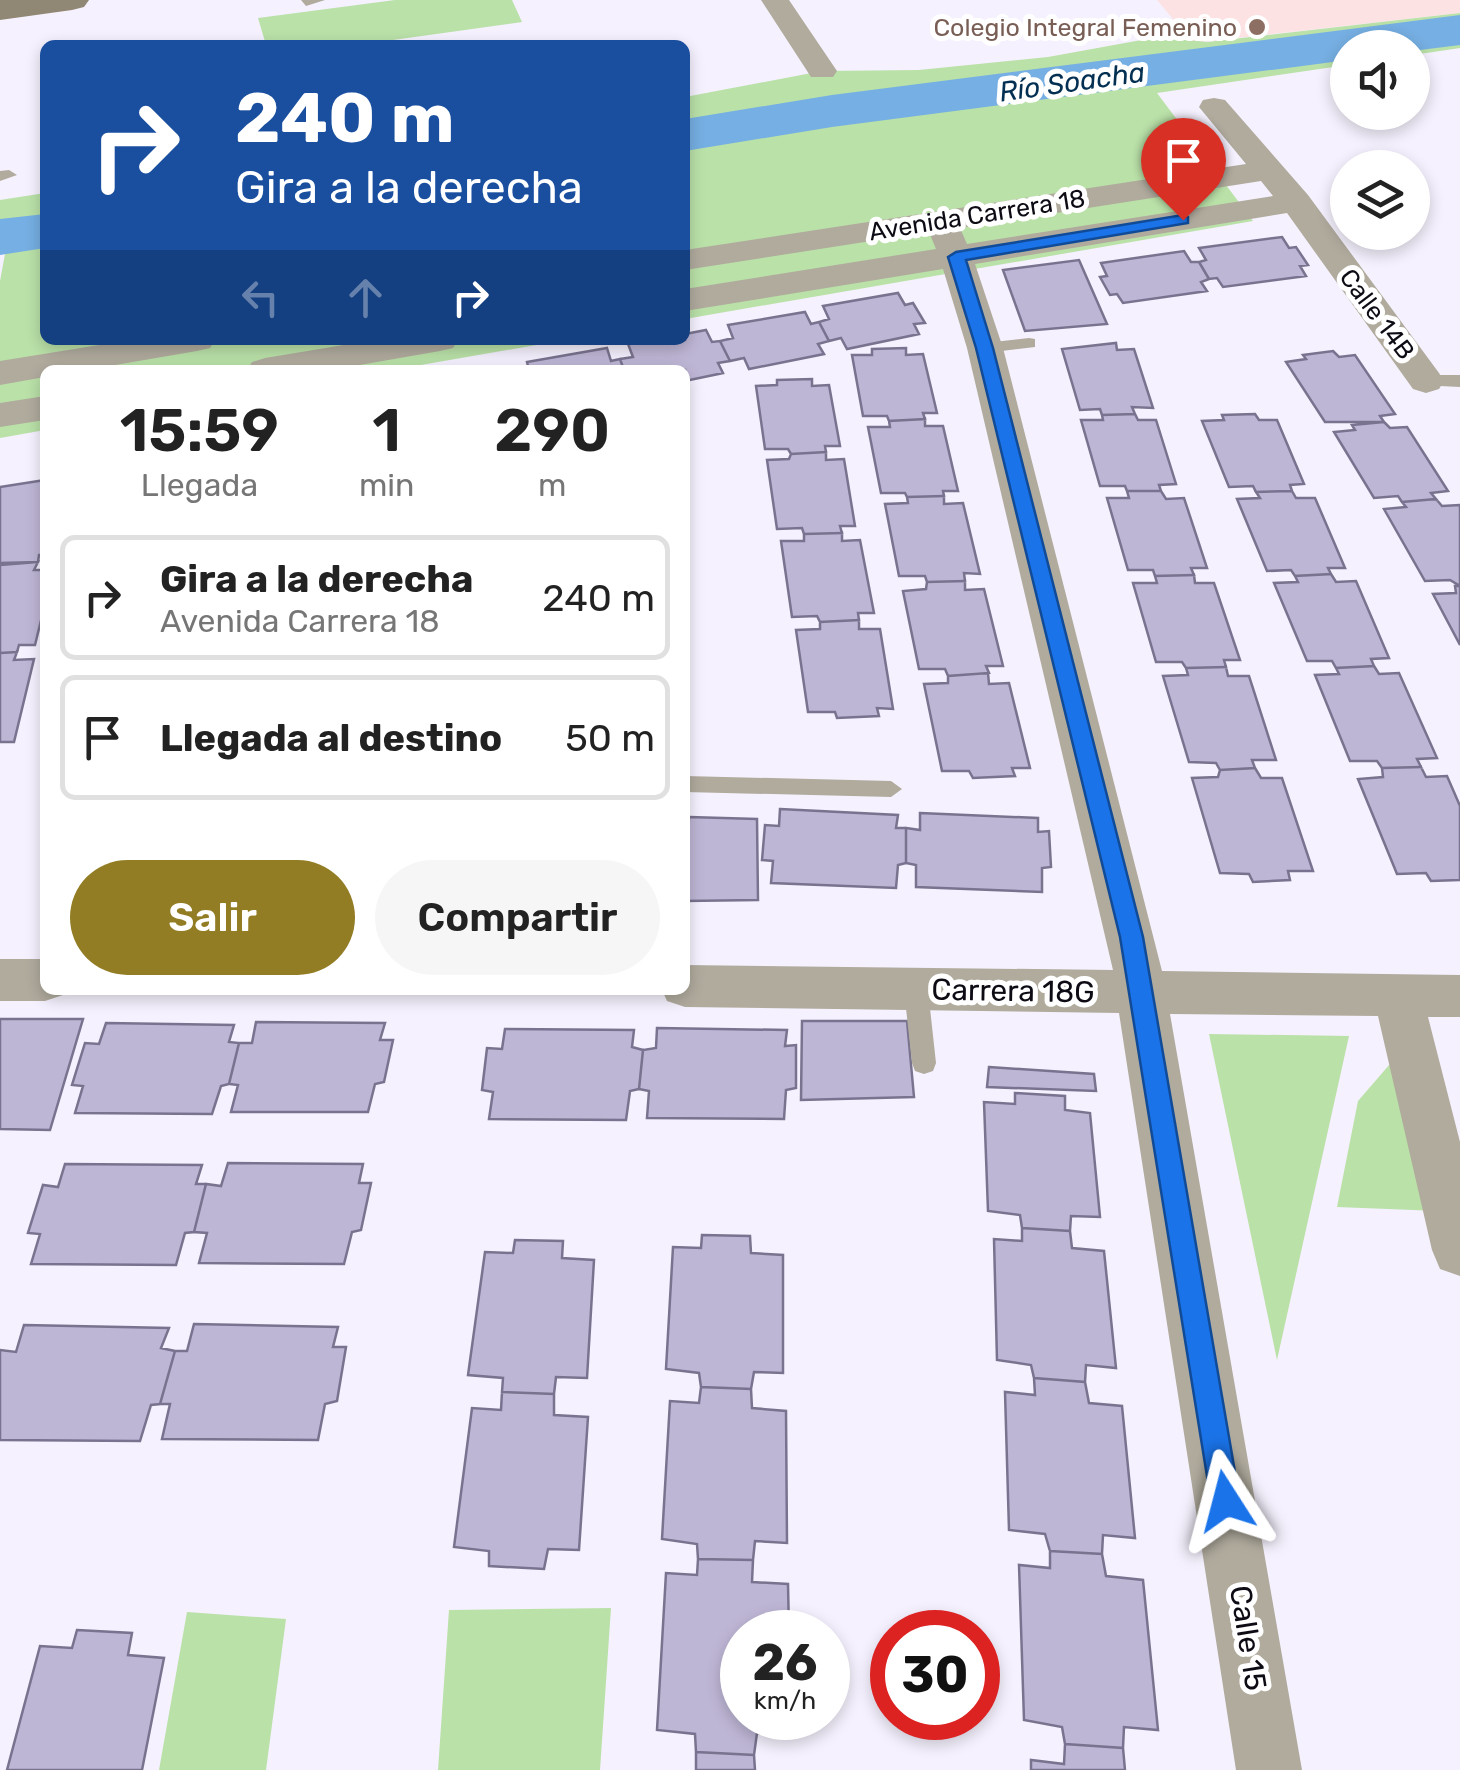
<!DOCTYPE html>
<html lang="es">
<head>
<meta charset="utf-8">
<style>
	body { margin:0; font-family:Rubik,sans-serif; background:#f6f6f6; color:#222; height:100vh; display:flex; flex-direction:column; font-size:38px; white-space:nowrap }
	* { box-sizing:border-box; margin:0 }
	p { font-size:32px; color:#767676 }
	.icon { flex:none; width:55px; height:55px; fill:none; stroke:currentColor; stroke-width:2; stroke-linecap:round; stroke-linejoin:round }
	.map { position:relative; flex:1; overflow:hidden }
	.details { position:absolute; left:40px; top:365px; width:650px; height:630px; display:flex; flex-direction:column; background:#fff; border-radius:15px; box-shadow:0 5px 15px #0003 }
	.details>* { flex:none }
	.guide { position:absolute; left:40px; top:40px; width:650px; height:305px; border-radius:15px; box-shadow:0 5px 15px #0003; background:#1a4fa0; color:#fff; overflow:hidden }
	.tools { position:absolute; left:1330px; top:30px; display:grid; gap:20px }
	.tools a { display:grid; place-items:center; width:100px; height:100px; border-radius:50%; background:#fff; box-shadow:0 5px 15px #0003; font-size:50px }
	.speed { position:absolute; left:720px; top:1610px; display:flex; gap:20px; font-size:50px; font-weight:700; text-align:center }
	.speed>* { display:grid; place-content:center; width:130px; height:130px; border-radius:50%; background:#fff; box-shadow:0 5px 15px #0003; line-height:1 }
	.speed small { font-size:25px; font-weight:400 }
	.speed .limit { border:15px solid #d22; background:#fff; color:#111 }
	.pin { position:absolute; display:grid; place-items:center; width:85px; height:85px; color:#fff; margin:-102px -42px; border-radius:50% 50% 50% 0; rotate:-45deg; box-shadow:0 0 10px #0007 }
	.pin .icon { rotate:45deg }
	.me { position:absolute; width:110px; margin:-55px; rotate:351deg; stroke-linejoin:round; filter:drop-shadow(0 0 8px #0008) }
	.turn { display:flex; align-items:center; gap:35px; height:210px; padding:0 30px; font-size:45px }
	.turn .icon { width:130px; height:130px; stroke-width:2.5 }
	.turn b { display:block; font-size:70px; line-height:85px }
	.lanes { display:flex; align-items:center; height:95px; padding:0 30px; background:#0003; justify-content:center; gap:50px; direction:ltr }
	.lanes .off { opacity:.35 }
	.eta { display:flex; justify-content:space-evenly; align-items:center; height:170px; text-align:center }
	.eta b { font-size:60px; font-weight:600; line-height:70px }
	.primary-button { display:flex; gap:20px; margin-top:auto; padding:20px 30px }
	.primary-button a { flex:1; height:115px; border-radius:60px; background:#937d24; color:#fff; font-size:40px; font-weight:600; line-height:115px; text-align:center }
	.primary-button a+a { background:#f6f6f6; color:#222 }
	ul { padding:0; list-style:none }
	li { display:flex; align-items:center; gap:30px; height:125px; margin:0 20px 15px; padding:0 10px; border:5px solid #e0e0e0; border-radius:15px }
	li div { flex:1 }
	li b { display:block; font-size:38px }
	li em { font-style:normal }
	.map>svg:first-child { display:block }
	.education { fill:#fde2e3 }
	.green { fill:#bae1a8 }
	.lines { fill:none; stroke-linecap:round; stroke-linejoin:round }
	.river { fill:#76afe3; fill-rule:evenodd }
	.building { fill:#beb6d5; stroke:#7a738f; stroke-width:2.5 }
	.lane { fill:#b0ab9d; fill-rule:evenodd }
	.street { fill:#b0ab9d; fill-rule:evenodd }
	.secondary { fill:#908774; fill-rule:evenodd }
	.route { fill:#1a73e8; stroke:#114b97; stroke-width:2.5 }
	.education-dot { fill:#8d6e63; stroke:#fff; stroke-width:4 }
	.labels { text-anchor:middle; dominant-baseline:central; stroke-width:10; stroke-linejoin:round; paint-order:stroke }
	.far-education-label { font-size:25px; fill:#785e54; stroke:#fff; text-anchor:end }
	.far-street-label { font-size:25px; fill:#0e0b15; stroke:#fff }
	.far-water-label { font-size:28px; font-style:italic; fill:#033052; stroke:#fff }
	.street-label { font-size:30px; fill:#0e0b15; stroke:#fff }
</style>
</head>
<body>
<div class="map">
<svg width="1460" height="1770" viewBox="0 0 1460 1770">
	<rect width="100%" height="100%" fill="#f5f1fe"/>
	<path class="education" d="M1157 0H1460V13L1193 43Z"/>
	<path class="green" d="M395 0H512L522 22 357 45H266L258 18Z
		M1460 13V48L1413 55 1412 48H1348L1347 65 1157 93 1253 221 685 319V97L822 71 919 70 1048 57 1158 37 1207 42Z
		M45 193V340H565L392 370H45V430L0 438V281L5 254H0V200Z
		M1209 1034 1349 1036 1277 1360Z
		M1396 1057 1439 1211 1337 1207 1358 1101Z
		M611 1608 600 1770H438L449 1610Z
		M187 1612 286 1619 266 1770H159Z"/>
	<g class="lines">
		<path class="river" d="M1460 15V45L1412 51V48H1348V60L832 127 685 151V119L832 95Z
			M45 214V248L0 255V219Z"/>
	</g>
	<path class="building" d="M1282 237 1289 248 1296 247 1308 265 1300 266 1306 276 1223 287 1217 278 1209 279 1199 262 1206 260 1199 248Z
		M1184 251 1191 262H1199L1209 279 1201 282 1207 291 1123 303 1117 294 1110 295 1100 277 1107 276 1101 263Z
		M1079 260 1107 324 1025 331 1003 270Z
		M898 293 905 305 913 303 925 323 914 324 919 334 847 349 841 338 829 341 819 322 829 319 823 306Z
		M805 312 811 324 819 322 829 341 818 344 824 354 749 369 744 358 730 361 720 341 733 338 728 325Z
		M706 330 712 342 720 341 730 361 718 363 723 373 685 381V370H624L620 359 633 357 628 344 685 340V334Z
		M1116 343 1117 350 1134 349 1153 408 1132 407 1135 414 1102 415 1100 409 1080 410 1062 349Z
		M607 348 611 361 620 359 624 370H529L527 362Z
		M906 348V355L923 354 937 413H923L925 419 889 421 887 416H863L852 355H872V349Z
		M1333 351 1339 357 1355 355 1395 414 1380 416 1384 422H1325L1286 362 1306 359 1303 355Z
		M812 379V386L829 385 840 446H825L826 452 791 454 788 449H765L756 386 777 385V380Z
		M1135 414 1138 420H1156L1176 484 1159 485 1161 491H1127L1125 486H1100L1081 420H1103L1102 415Z
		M1255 414 1259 420H1277L1304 484 1290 485 1292 491 1256 492 1253 486 1229 487 1202 421 1224 420 1222 415Z
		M925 419V426H943L958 491H943L944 496 907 497 905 493H881L868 427H890L889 421Z
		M1384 422 1390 428 1407 427 1448 491 1431 493 1436 499 1402 502 1398 496 1374 498 1334 432 1355 430 1352 425Z
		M826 452V460L844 459 855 526H840L842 533 804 534 802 528 777 529 767 460 789 459 791 454Z
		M45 480V555H39L38 562 0 563V487Z
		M1127 491H1161L1166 499 1184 498 1207 568H1191L1194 575 1155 576 1153 570H1128L1107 498H1129Z
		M1292 491 1296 498H1315L1345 568H1328L1331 574 1295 576 1291 570 1267 571 1237 499 1260 498 1256 492Z
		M944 496V504L963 503 980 574 964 573 965 581 927 582 925 576H899L885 504 908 503 907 497Z
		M1436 499 1442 506 1460 505V586L1450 580 1425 581 1384 509 1406 507 1402 502Z
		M842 533V541L860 540 874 613H858L859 620 820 622 817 616 792 617 781 541H804V534Z
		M38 562 34 570H45V604L35 645H19L17 652 0 653V565Z
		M1331 574 1336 582 1356 581 1389 658 1371 659 1374 666 1336 668 1332 661H1307L1274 583 1298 582 1295 576Z
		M1194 575 1195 583H1214L1240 660H1224L1226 667 1186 668 1182 662H1156L1133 583H1157L1155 576Z
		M965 581V590L984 589 1003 666H986L989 673 948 676 945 669H919L903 591 926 589 927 582Z
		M1455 586H1460V645L1433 594 1456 593Z
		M859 620V629H880L893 709 877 708 879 716 837 718 835 712H808L796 630 820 629V622Z
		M17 652 14 660 34 659 14 742H0V653Z
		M1374 666 1379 674 1399 673 1437 758 1417 759 1421 767 1382 768 1377 761H1350L1315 675 1339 674 1336 668Z
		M1226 667 1228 676H1249L1276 760H1252L1255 768 1220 770 1216 763 1189 762 1163 676 1188 675 1186 668Z
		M988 673 989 684 1009 683 1030 768H1012L1015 776 973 778 969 771H942L924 684 948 683V676Z
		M1421 767 1426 777 1447 776 1460 806V880L1431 881 1426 873 1397 874 1358 779 1383 777 1382 768Z
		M1255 768 1261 778H1282L1313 871H1288L1290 880 1253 882 1249 874 1220 873 1192 778 1218 777 1220 770Z
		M780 809 898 815 896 828H906V863L898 865 896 888 771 883 773 861 762 860 765 825 779 826Z
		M920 813 1038 818V832L1049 831 1051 867 1042 868V892L916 887V865L906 863V828L920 830Z
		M689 817 757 819 758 900 685 901Z
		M0 1019H83L50 1130 0 1129Z
		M802 1021H907L914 1097 801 1100Z
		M256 1022 385 1023 380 1040H393L384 1082 375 1084 368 1112H231L238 1085 229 1084 239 1043H252Z
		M106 1023 234 1025 229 1042 239 1043 229 1084 221 1086 212 1114 75 1113 83 1086 72 1085 85 1043 99 1044Z
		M657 1028 787 1030 785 1046 796 1045V1088L786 1090 784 1119 647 1118 649 1091 639 1089 643 1050 656 1048Z
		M505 1029 634 1030 632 1047 643 1050 639 1089 630 1091 626 1120 489 1119 493 1092 482 1090 487 1048 502 1049Z
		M989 1067 1094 1074 1096 1091 987 1087Z
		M1015 1093 1065 1096V1110L1090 1113 1100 1217 1071 1216 1070 1231 1022 1228 1020 1215 988 1211 984 1102 1015 1104Z
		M228 1163 363 1164 359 1183H371L361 1230 352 1232 344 1264 199 1263 207 1233 194 1232 206 1184 221 1186Z
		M65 1164 202 1165 196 1184H206L194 1232 185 1233 176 1265 31 1264 40 1234 28 1233 43 1185 58 1187Z
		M1022 1228 1070 1231 1072 1248 1104 1251 1116 1368 1086 1365 1085 1382 1034 1378 1031 1365 997 1360 994 1239 1022 1241Z
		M702 1235 750 1236 751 1253 783 1255V1373L754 1372 751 1389 701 1387 699 1373 666 1369 673 1247 701 1248Z
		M515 1240 563 1241 562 1258 594 1260 587 1378 556 1377 554 1394 502 1392 503 1378 468 1375 485 1252 513 1253Z
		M194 1324 338 1327 333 1347H346L337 1401 325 1404 318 1440 162 1439 170 1404H160L175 1351H187Z
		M24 1325 169 1328 161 1348 175 1351 160 1404 151 1405 140 1441 0 1440V1350L16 1352Z
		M1034 1378 1085 1382 1089 1403 1122 1406 1135 1538 1103 1535 1102 1554 1050 1551 1045 1534 1009 1530 1005 1392 1035 1395Z
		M701 1387 751 1389 752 1408 786 1411 787 1543 755 1541 753 1560 698 1559 697 1544 662 1539 670 1401 699 1403Z
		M502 1392 554 1394V1415L588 1417 579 1550 548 1549 544 1569 489 1566V1551L454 1547 472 1408 501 1410Z
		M1050 1551 1102 1554 1106 1576 1143 1580 1158 1730 1124 1727 1123 1748 1065 1744 1062 1727 1024 1720 1019 1565 1050 1568Z
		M698 1559 753 1560 752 1582 788 1584 789 1632H742V1718H790L791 1734 757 1733 754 1755 696 1752 695 1734 657 1730 666 1573 697 1575Z
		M77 1630 132 1633 128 1655 164 1658 142 1770H7L40 1646 72 1648Z
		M1065 1744 1123 1748 1125 1770H1031V1760L1064 1764Z
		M696 1752 754 1755 755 1770H696Z"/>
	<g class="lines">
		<path class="lane" d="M301 0H325L306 6Z
			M0 171 9 170 17 175 0 181Z
			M1029 338 1035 339V347L985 353 976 348 985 343Z
			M1426 375H1460V387L1420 385 1417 381Z
			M685 776 891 781 902 789 891 797 685 792Z
			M916 980 924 983 928 990 936 1063 933 1071 924 1074 915 1071 912 1063 904 990 908 983Z"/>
		<path class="street" d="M761 0H789L837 71 833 77H811Z
			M1214 98 1225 100 1308 195 1439 373 1444 381 1439 389 1426 393 1413 389 1287 213 975 264 1003 348 1162 971 1460 975V1017H1428L1460 1142V1276L1440 1269 1432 1250 1378 1016 1170 1014 1302 1770H1236L1119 1013 685 1007 667 1001 662 990H685V965L1113 970 967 348 943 269 685 311V289L936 249 929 232 685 270V250L1246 164 1199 107 1203 100ZM1261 181 1273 196 967 244 960 228Z
			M130 340H215L210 348 197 351 86 370H45V377L0 385V361Z
			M374 340H458L453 348 440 351 331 370H247L252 362 265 358Z
			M45 396V420L0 427V403Z
			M0 959H45V990H65L63 995 45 1001H0Z"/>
		<path class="secondary" d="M0 0H89L84 7 72 10 0 20Z"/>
	</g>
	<path class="route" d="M1183 215 1188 217V223L966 260 993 348 1143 937 1240 1501 1236 1511 1226 1516 1215 1511 1211 1501 1120 937 976 348 948 257 956 252Z"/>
	<circle class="education-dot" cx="1257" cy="27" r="10"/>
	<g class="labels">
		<g class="far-education-label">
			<text x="1237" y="27">Colegio Integral Femenino</text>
		</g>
		<g class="far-street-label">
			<text transform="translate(977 215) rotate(-9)">Avenida Carrera 18</text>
			<text transform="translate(1377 314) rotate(53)">Calle 14B</text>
		</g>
		<g class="far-water-label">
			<text transform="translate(1072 82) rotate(-8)">Río Soacha</text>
		</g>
		<g class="street-label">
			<text transform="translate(1013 991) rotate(1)">Carrera 18G</text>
			<text transform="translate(1248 1638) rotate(81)">Calle 15</text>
		</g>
	</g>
</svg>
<div class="tools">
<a><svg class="icon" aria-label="sound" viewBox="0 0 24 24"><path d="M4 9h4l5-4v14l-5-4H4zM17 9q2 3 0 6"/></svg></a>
<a><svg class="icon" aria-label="layers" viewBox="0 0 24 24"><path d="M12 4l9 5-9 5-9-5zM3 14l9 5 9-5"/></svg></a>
</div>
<div class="speed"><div>26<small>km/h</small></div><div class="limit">30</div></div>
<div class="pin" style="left:1183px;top:220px;background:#d93025"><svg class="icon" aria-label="arrive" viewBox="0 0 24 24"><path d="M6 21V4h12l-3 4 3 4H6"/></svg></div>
<svg class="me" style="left:1226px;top:1501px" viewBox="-20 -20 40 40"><path d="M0-17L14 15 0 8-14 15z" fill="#1a73e8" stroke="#fff" stroke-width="4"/></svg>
<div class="guide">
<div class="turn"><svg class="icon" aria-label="right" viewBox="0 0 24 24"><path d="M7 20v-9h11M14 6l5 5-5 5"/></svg><div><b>240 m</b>Gira a la derecha</div></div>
<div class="lanes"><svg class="icon off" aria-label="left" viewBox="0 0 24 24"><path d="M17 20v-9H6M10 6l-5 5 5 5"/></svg><svg class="icon off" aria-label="ahead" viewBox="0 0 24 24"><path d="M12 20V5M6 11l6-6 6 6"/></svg><svg class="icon" aria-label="right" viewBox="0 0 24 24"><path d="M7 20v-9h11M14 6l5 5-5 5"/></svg></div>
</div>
<section class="details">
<div class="eta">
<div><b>15:59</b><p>Llegada</p></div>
<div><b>1</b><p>min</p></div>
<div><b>290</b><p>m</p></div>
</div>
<ul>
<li><svg class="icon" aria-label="right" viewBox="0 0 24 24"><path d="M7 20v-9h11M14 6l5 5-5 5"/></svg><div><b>Gira a la derecha</b><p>Avenida Carrera 18</p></div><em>240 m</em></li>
<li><svg class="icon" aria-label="arrive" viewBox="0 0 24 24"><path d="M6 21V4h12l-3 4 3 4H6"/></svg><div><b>Llegada al destino</b></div><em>50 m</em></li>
</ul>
<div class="primary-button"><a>Salir</a><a>Compartir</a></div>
</section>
</div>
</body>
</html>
